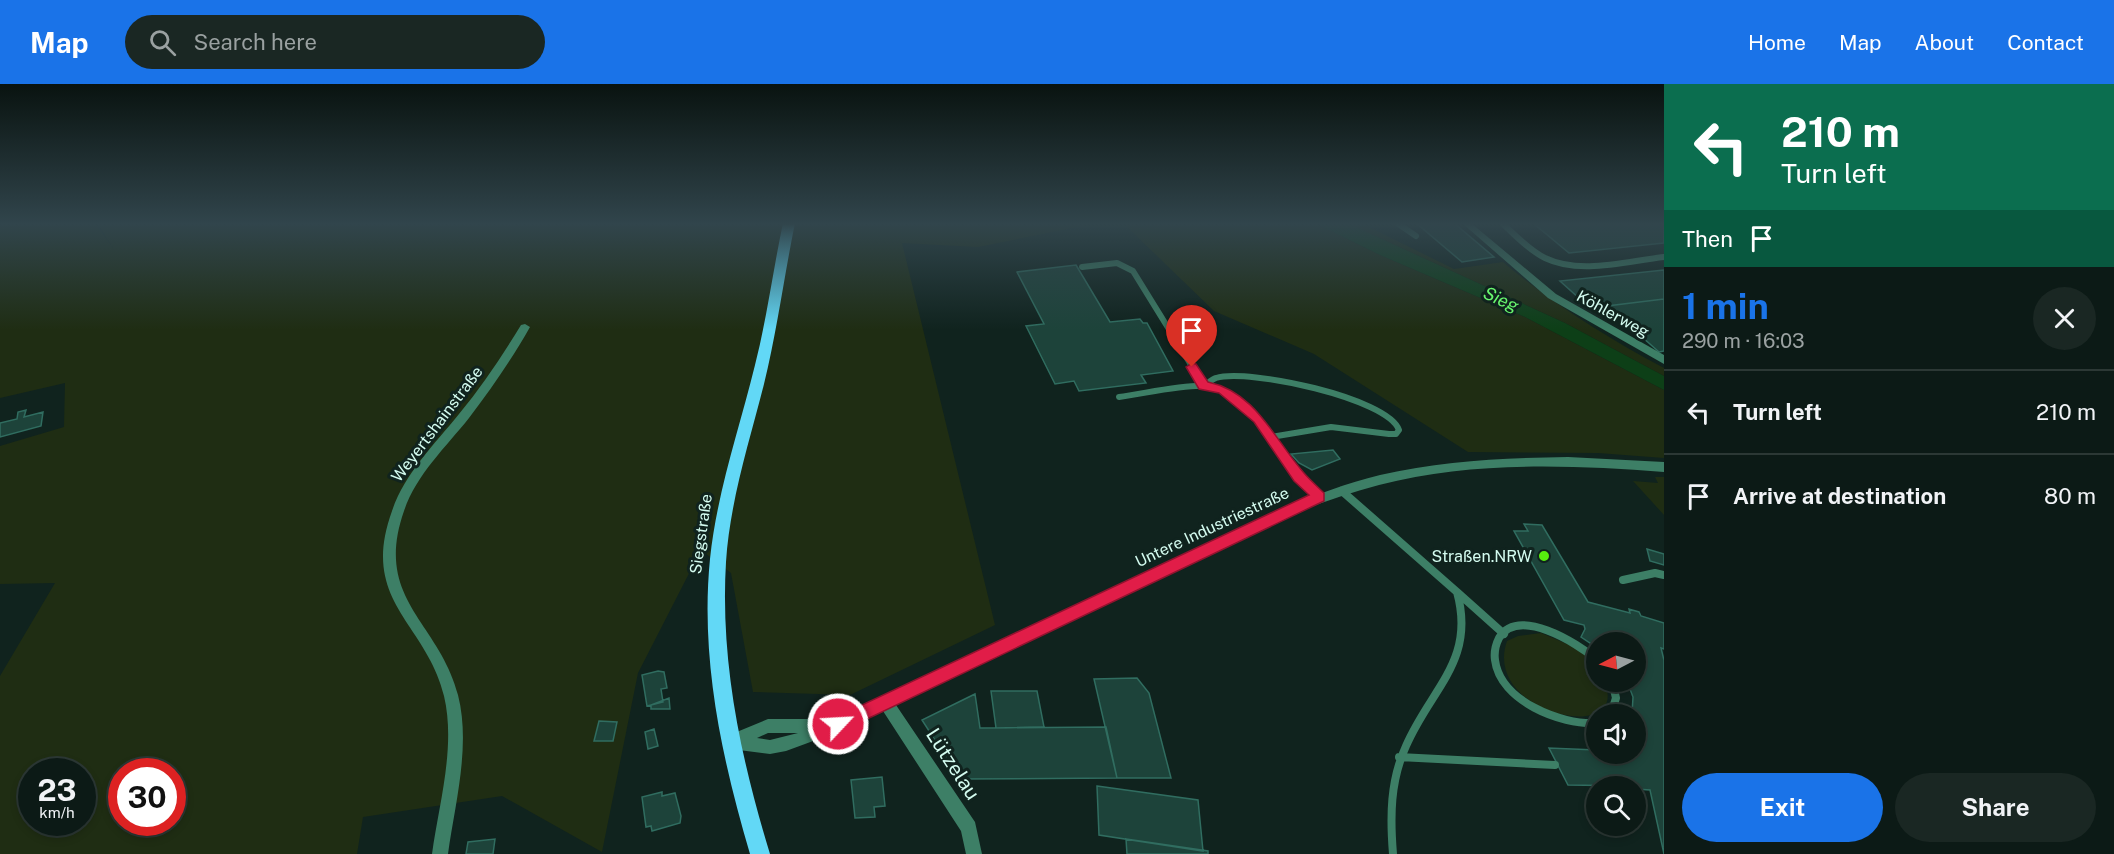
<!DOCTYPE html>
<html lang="en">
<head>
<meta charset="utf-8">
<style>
	body { margin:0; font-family:"Public Sans",sans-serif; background:#1a2723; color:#f1f3f6; height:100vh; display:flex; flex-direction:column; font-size:22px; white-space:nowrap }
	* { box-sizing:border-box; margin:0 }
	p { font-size:20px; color:#9aa1a1 }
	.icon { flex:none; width:33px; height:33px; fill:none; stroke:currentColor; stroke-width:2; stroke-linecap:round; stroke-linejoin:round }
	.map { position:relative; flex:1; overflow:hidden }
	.details { display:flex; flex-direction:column; background:#0c1a16; width:450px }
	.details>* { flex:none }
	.top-card { background:#0b6e4f; color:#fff; overflow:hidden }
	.needle { width:39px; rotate:264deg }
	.controls { position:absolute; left:1586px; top:548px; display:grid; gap:12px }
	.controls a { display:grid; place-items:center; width:60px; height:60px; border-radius:50%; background:#0c1a16; box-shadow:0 3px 9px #0003,0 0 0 2px #2c3835; font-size:30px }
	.speed { position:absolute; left:18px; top:674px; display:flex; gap:12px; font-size:30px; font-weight:700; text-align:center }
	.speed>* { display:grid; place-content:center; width:78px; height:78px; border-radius:50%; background:#0c1a16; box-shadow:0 3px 9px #0003,0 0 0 2px #2c3835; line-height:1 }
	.speed small { font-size:15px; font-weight:400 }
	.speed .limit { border:9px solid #d22; background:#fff; color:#111 }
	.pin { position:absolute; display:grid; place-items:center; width:51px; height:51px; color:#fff; margin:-62px -26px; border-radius:50% 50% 50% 0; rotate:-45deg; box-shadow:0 0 6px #0007 }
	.pin .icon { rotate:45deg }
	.me { position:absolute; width:66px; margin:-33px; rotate:65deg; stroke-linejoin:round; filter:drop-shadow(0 0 4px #0008) }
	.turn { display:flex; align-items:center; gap:21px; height:126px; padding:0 18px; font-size:27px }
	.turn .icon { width:78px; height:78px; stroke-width:2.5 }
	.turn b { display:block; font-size:42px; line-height:51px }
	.then { display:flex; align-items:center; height:57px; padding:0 18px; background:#0003; gap:12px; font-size:22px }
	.round { display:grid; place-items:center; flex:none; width:63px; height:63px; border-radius:32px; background:#1a2723 }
	.overview { display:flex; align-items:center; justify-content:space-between; height:102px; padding:0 18px }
	h1 { font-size:36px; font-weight:700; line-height:45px; color:#1a73e8 }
	.action { display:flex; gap:12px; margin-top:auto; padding:12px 18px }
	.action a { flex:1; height:69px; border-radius:36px; background:#1a73e8; color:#fff; font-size:24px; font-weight:700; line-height:69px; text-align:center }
	.action a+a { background:#1a2723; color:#f1f3f6 }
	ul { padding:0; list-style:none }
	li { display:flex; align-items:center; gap:18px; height:84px; padding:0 18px; border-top:2px solid #2c3835 }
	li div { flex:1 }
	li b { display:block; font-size:22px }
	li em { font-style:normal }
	header { display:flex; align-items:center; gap:36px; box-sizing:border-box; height:84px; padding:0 30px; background:#1a73e8; color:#fff }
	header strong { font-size:28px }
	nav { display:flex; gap:33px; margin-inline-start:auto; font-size:21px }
	.search { width:420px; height:54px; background:#1a2723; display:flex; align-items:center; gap:15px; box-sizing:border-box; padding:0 21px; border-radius:33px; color:#9aa1a1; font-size:22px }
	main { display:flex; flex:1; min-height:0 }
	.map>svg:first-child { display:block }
	.green { fill:#1f2d13; fill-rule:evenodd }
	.water { fill:#0d3f17 }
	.building { fill:#1d433a; stroke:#306d60; stroke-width:1.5 }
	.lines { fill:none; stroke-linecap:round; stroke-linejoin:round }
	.lane-far1 { stroke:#3d7f66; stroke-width:6 }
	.lane { stroke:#3d7f66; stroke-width:8 }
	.street { fill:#3d7f66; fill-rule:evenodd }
	.primary { fill:#62d8f6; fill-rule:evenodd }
	.route { fill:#e11d48; stroke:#92132f; stroke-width:1.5 }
	.poi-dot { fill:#57ef0e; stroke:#10231e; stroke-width:2 }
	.labels { text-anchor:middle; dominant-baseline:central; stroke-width:6; stroke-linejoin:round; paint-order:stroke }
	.street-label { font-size:16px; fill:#d4fcf0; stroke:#10231e }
	.poi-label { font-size:16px; fill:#d4fcf0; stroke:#10231e; text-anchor:end }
	.water-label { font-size:18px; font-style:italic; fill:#68f66e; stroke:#10231e }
	.near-street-label { font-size:20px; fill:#d4fcf0; stroke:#10231e }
</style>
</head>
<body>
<header>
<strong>Map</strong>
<div class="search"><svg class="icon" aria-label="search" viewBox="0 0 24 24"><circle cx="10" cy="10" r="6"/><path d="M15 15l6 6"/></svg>Search here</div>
<nav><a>Home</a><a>Map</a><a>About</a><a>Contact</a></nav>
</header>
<main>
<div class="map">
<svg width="1664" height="770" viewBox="0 0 1664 770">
	<rect width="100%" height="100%" fill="#10231e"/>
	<path class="green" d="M0 139H95L113 164 97 139H1097L978 163 902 159 995 541 850 611 753 608 731 489 701 466 638 589 602 768 502 712 363 733 357 770H0V592L55 499 0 500V362L64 343 65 299 0 314ZM32 687H82V738H32ZM122 687H172V738H122Z
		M1123 139H1315L1380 171 1525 233 1664 306V374L1598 369 1468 368 1314 270 1214 227Z
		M1347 139H1361L1454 185 1503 178C1553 220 1606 253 1664 284V292L1565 239Z
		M1655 393H1664V431L1633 397 1658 399Z
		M1541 549 1579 565 1596 581V597H1604C1633 662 1481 631 1507 557L1518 552Z"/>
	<path class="water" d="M1315 139H1347L1565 239 1664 292V306L1525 233 1380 171Z"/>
	<path class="building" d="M1416 139H1454L1494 173 1462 178Z
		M1533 139H1664V159L1569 169Z
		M1076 181 1110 238 1140 235 1143 239H1147L1173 287 1141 291 1146 299 1079 307 1074 297 1055 300 1026 242 1044 240 1017 188Z
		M1664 186V215L1590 224 1560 197Z
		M1664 215V267L1659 268 1607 222Z
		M26 326 24 333 43 328 41 342 0 353V339L17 335 18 328Z
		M1333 366 1340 375 1312 386 1299 379 1291 370Z
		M1524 440 1542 441 1588 518 1630 529 1629 525 1639 528 1641 532 1664 539V565L1661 564 1664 576V770L1650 706 1635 705V702L1568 701 1549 664 1596 666V669H1635V630H1632L1633 613 1627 597H1635V558H1596V563L1581 553 1585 545 1584 541 1564 536 1514 447H1528Z
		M1647 465 1664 470V481L1650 477Z
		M658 587 664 588 667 604 661 605 663 618 647 622 642 591Z
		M1137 594 1149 609 1171 694H1117L1094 595Z
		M991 607H1037L1044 643 996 644Z
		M975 610 980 644 1106 643 1117 694 960 695 922 636Z
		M669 614 670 625H651V621Z
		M599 637 617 638 613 657H594Z
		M654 645 658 662 648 665 645 648Z
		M882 693 885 722 874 723 875 733 855 734 851 696Z
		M1097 702 1198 716 1203 767 1099 751Z
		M662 708V712L675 709 681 732 680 739 652 747 651 742 646 743 642 713Z
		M495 755 493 770H466L468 758Z
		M1126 755 1208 767V770H1127Z"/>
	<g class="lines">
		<path class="lane-far1" d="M1397 139 1416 152
			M1502 139C1515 151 1529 166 1545 174 1580 191 1627 177 1664 173
			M1082 183 1117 179 1133 187 1204 302C1207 300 1212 295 1216 294 1247 284 1388 314 1399 346L1396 350H1389L1331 343 1271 353
			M1119 313C1143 310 1184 300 1206 302 1253 308 1284 378 1315 409
			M1341 406 1345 409"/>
		<path class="lane" d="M1314 408 1319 413
			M1343 408 1457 508C1476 577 1431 604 1406 662 1390 697 1390 733 1393 770
			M1623 496 1655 489 1664 491
			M1457 508 1504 550
			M1596 575C1577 559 1518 522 1499 554 1496 560 1494 569 1495 576 1500 617 1561 641 1596 639
			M1611 630 1616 614 1612 597
			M1399 673 1555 681"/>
		<path class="street" d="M1462 139H1471L1556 210 1664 271V280L1548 214Z
			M525 240 530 243C512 275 491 305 469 334 446 363 416 391 404 427 373 516 439 537 458 611 471 662 455 719 448 770H432C439 719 456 663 444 612 426 538 359 518 392 427 405 389 434 361 459 330 482 302 502 272 521 241Z
			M1568 373 1664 378V388C1569 381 1472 377 1379 401 1349 409 1321 419 1292 430L896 621 975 738 982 770H966L961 747 883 627 843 646 786 667 770 670 731 665 726 663 723 658 727 652 768 635H834L1284 424C1315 411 1347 399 1380 391 1442 377 1504 374 1568 373ZM768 649H798L770 656 757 654Z"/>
		<path class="primary" d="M783 139H795C784 193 777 247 764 300 749 359 730 417 726 478 720 578 741 675 770 770H750C722 675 700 575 710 475 717 408 739 346 755 281 767 234 773 186 783 139Z"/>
	</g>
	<linearGradient id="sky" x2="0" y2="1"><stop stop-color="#091310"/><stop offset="0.57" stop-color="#31454c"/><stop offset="1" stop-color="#31454c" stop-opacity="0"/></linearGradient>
	<rect width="1664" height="246" fill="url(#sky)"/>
	<path class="route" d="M1192 279 1196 280 1208 298C1256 308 1274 355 1304 389 1310 396 1318 403 1324 409V417L844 646 838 648 832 646 829 640 832 635 1309 411 1294 397 1254 338 1219 309 1199 305 1186 283Z"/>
	<circle class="poi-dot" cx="1544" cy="472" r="6"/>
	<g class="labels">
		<g class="street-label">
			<text transform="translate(1613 230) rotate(29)">Köhlerweg</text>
			<text transform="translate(437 340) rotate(-53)">Weyertshainstraße</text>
			<text transform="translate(1212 443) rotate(-25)">Untere Industriestraße</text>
			<text transform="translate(701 450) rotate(-82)">Siegstraße</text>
		</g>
		<g class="poi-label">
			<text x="1532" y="472">Straßen.NRW</text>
		</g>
		<g class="water-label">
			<text transform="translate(1501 215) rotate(25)">Sieg</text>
		</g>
		<g class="near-street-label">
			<text transform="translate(953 680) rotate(57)">Lützelau</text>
		</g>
	</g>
</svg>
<div class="controls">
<a><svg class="needle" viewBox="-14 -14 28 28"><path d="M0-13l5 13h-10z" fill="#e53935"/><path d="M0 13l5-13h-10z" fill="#9aa1a1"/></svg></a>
<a><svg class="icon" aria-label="sound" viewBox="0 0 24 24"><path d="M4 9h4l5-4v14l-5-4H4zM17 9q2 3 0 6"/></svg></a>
<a><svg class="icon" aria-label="search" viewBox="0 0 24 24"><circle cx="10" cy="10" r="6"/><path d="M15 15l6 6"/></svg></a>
</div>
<div class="speed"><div>23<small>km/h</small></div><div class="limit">30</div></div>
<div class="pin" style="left:1192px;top:283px;background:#d93025"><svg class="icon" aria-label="arrive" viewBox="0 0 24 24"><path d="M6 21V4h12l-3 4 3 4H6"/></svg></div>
<svg class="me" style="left:838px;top:640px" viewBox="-20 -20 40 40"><circle r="17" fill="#e11d48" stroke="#fff" stroke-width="3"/><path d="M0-11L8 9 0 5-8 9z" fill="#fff"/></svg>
</div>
<section class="details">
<div class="top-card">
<div class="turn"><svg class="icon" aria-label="left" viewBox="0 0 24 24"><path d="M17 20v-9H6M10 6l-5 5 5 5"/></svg><div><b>210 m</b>Turn left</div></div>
<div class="then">Then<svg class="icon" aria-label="arrive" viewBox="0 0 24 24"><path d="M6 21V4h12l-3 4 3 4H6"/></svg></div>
</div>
<div class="overview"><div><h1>1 min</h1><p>290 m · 16:03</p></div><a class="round"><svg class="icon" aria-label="close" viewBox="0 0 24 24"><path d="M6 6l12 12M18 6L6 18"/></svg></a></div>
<ul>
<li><svg class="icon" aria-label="left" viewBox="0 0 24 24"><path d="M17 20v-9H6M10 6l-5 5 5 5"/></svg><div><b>Turn left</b></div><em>210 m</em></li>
<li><svg class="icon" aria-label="arrive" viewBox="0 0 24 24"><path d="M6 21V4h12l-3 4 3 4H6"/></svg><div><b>Arrive at destination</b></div><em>80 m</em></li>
</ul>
<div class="action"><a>Exit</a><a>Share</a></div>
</section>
</main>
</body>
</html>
